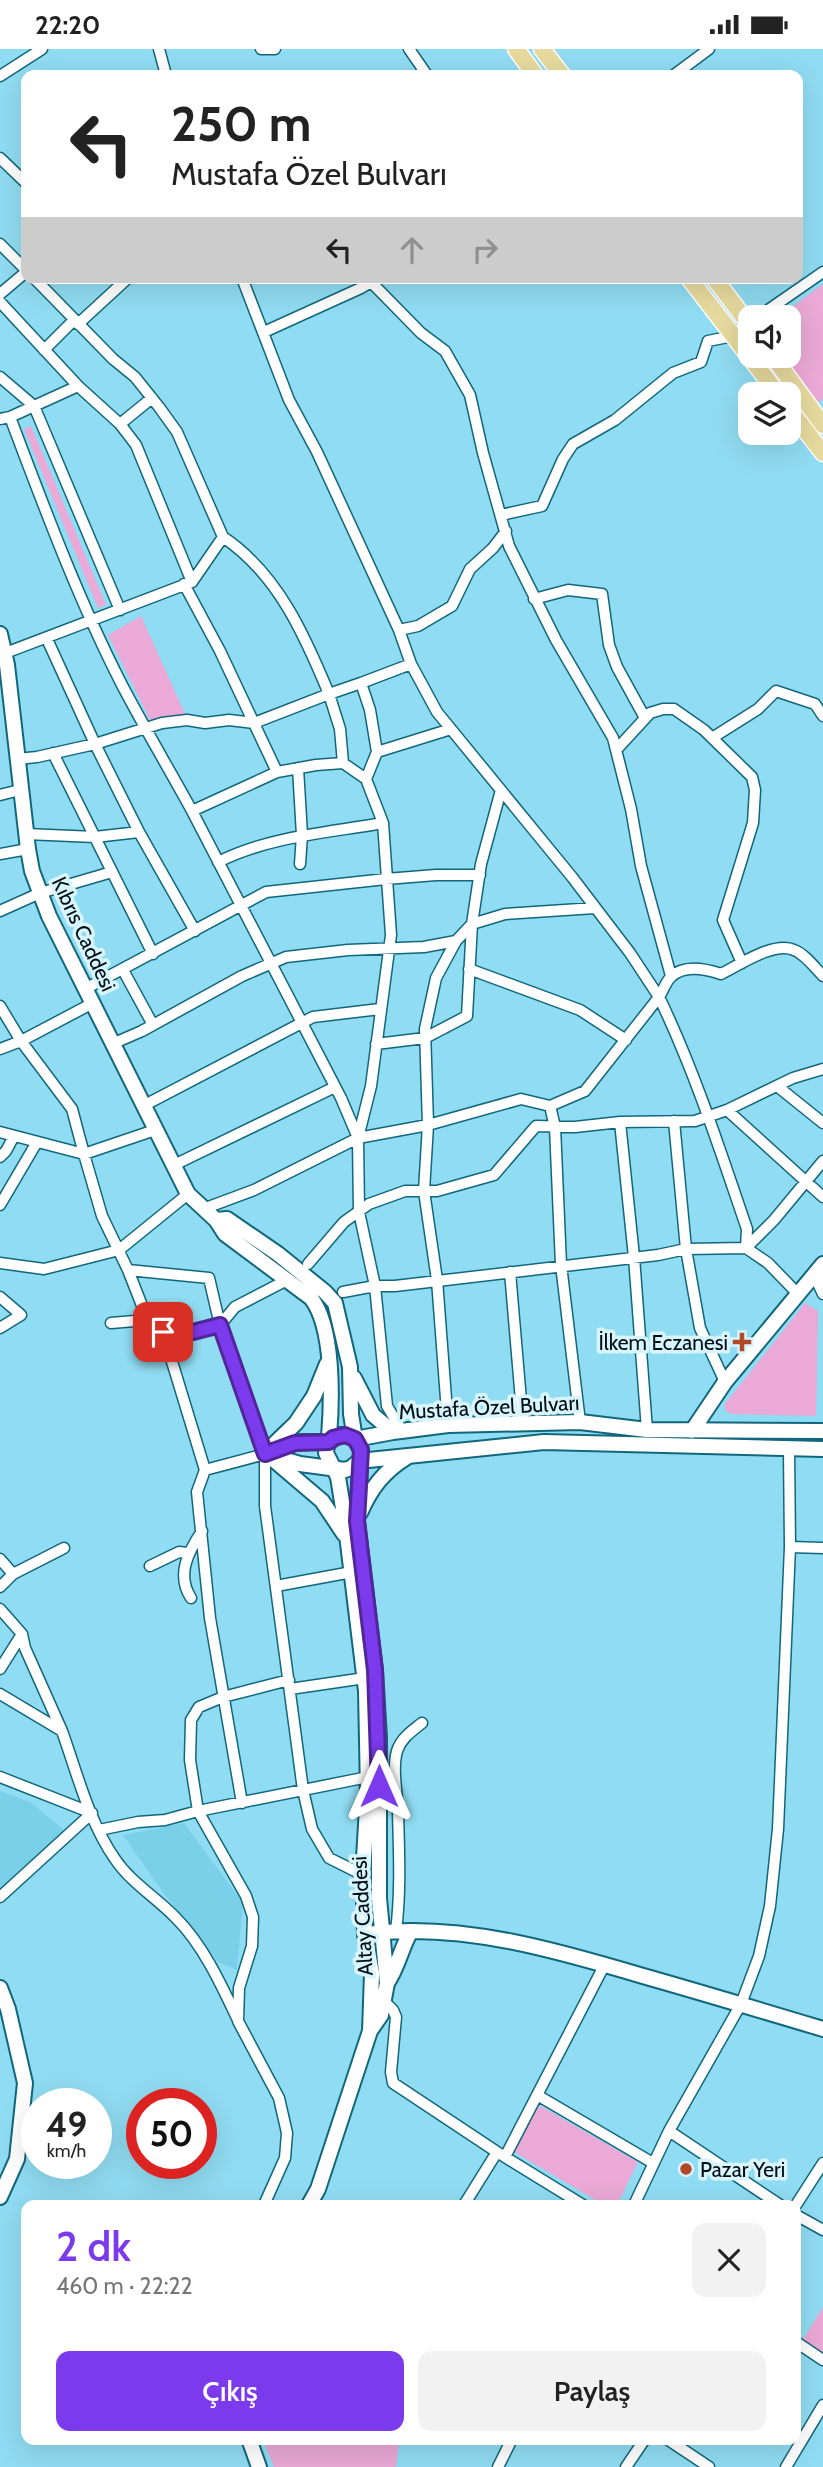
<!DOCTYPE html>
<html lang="tr">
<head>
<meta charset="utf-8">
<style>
	body { margin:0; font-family:Cabin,sans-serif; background:#f2f2f2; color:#222; height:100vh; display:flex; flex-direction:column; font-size:26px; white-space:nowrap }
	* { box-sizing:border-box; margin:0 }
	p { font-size:23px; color:#767676 }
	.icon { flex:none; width:38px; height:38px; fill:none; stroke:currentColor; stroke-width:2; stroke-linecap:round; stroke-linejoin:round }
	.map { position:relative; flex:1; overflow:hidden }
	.details { position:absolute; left:21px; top:2151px; width:780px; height:245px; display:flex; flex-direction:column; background:#fff; border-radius:14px; box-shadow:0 7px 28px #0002 }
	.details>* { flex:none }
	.guide { position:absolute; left:21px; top:21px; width:782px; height:214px; border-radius:14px; box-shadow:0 7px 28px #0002; background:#fff; color:#222; overflow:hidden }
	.tools { position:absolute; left:738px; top:256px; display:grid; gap:14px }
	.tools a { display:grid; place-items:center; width:63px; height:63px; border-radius:14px; background:#fff; box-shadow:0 7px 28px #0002; font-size:35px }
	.speed { position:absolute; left:21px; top:2039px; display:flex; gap:14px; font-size:35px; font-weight:700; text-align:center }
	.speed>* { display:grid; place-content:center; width:91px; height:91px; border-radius:50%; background:#fff; box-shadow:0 7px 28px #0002; line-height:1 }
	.speed small { font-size:18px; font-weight:400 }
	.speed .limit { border:10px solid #d22; background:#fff; color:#111 }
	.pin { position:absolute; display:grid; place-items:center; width:60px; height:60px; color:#fff; margin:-30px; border-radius:14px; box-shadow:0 4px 10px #0006 }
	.me { position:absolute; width:77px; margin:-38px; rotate:0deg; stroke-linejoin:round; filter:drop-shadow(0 0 5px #0008) }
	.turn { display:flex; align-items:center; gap:24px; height:147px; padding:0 35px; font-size:32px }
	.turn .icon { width:91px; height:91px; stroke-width:2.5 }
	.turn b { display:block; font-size:49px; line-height:60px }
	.lanes { display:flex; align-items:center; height:66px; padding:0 35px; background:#0003; justify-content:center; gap:35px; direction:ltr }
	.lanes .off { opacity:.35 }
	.round { display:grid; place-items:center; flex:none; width:74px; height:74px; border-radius:14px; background:#f2f2f2 }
	.head { display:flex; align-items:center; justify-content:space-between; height:119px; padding:0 35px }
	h1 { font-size:42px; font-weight:600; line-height:52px; color:#7c3aed }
	.action { display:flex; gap:14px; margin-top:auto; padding:14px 35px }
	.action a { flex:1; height:80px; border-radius:14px; background:#7c3aed; color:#fff; font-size:28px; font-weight:600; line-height:80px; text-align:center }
	.action a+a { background:#f2f2f2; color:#222 }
	.status { display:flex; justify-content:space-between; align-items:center; height:49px; padding:0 35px; background:#fff; direction:ltr }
	.status svg { height:19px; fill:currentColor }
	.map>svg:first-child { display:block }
	.built { fill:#7ad0e9 }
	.green { fill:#eaa9d6 }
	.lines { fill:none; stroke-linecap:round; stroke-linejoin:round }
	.street-casing { stroke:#11677b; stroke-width:13 }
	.secondary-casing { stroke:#11677b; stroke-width:18 }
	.primary-casing { stroke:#fff; stroke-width:19 }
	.street { stroke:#fff; stroke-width:10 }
	.secondary { stroke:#fff; stroke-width:14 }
	.primary { stroke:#e6da9e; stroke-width:16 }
	.route-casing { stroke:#51269a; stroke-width:18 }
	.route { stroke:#7c3aed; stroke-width:12 }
	.poi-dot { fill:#b14926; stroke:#d8f5fe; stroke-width:2.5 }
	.labels { text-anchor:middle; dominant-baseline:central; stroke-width:7; stroke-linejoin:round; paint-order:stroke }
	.street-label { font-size:21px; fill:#000e14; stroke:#d8f5fe }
	.poi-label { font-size:21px; fill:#000e14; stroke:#d8f5fe; text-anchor:end }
</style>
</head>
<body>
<div class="status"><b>22:20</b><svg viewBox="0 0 49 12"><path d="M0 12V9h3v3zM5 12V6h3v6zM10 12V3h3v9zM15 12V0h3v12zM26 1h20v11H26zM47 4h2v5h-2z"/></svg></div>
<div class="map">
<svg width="823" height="2418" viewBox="0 0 823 2418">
	<rect width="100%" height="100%" fill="#90dcf2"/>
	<path class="built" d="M0 1742 30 1753 64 1781 0 1839Z
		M184 1774 243 1854 237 1921 218 1913 162 1842 123 1786Z"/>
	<path class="green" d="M823 235V350L817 355 780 306H789V268H778Z
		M31 377 106 556 98 559 24 380Z
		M141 567 185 665 150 671 108 586Z
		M805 1254 818 1262 816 1367 732 1365 726 1363 724 1356Z
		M535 2054 638 2113 617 2156H604L509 2100Z
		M823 2258V2306L802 2292Z
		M263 2391H399L396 2418H274Z"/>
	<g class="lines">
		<g class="street-casing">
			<path id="street" d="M159 0 166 26
				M261 0H275
				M409 0 427 26
				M674 26 709 0
				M0 27 42 0
				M0 109 26 134
				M0 195 26 221
				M242 229 289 351 317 403 399 581 418 577 452 557 470 520 493 499 506 482
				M371 233 421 284 445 302 470 346 483 404 509 497 556 591 613 689 631 760 641 817 671 927
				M0 245 26 223
				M0 253 78 337 10 368
				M758 268 823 223
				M78 275 128 229
				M264 283 361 239 378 229
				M44 301 74 271
				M0 328 34 357 120 561
				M78 337 120 375 152 349
				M0 370 10 368C44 458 78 550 122 636 144 678 169 720 192 762L277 723 316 716 343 714 366 730 377 703 451 680
				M120 375 136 396 192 533
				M501 466 542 457 563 410 573 395 615 371 673 324 701 313 708 292 733 287
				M184 535 220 602 277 723
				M534 550 568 541 602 545 609 596 617 618 645 669
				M399 581 411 615 437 663 572 828 630 904 659 948 585 1042 550 1057
				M47 590 95 695 139 783
				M0 606 192 533 223 488 177 383 159 358 135 328 113 310 34 229
				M361 634 411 615
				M712 689 758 660 776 642 815 655 823 667
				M616 701 650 664 663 660H674L704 681 752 728 755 741 753 774 723 871 742 914
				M53 704 153 905
				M17 710 37 708 95 695 162 674 187 671 205 674 229 671 254 674 329 645C305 587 278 525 223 488
				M343 714 340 680 329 645 361 634 370 661 377 703
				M298 719 302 786 300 815
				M501 741 481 815 472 875 505 865 595 859
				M0 746 20 741
				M192 762 341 1049 358 1089 371 1037 391 886 383 774 366 730
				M26 785 95 788 139 783 195 882
				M0 805 28 800
				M218 813C270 787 327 784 383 774
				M0 862 40 844 112 823
				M469 920 580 961 626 991
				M123 921 153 976
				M85 940 266 843 386 830 436 826H480
				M0 957 21 992 72 1060 84 1105 155 1081
				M112 995 142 982 242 927 286 908 348 901 424 898 456 892 472 875 467 967 425 989 376 995
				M0 1000 21 992 93 954
				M777 1037 823 1074
				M143 1057 313 968 380 960
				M727 1061 793 1029 823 1020
				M674 1072 686 1200 700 1279 725 1333
				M620 1073 634 1208 647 1381
				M0 1083 84 1105 102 1167 128 1221 209 1229 220 1276 235 1258 287 1231
				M358 1089 359 1163 375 1237 387 1357 402 1382
				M0 1108 6 1102 14 1087
				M174 1116 335 1038
				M0 1156 37 1093
				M203 1160 254 1141 358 1089 428 1076 521 1050 550 1057 555 1078 561 1216 580 1373
				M0 1214 44 1220 119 1201 188 1145
				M308 1215 344 1173 369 1155 405 1142H437L494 1126 536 1077 575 1078 620 1073 695 1072 727 1061 823 1148
				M128 1221 150 1277C172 1288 196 1282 220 1276L265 1405V1457L303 1741 312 1780 329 1809 363 1826
				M510 1223 523 1375
				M823 1231 814 1226 823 1245
				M343 1243 375 1237H395L658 1206 686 1200 746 1199 747 1180C720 1101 695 1023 659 948 663 942 666 932 671 928 684 915 706 920 721 925 739 916 774 892 794 901 805 905 815 919 823 927
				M798 1245 768 1214 746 1199 774 1171 823 1112
				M0 1248 21 1266 0 1279
				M111 1274 147 1271
				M163 1283 205 1421
				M448 1376 437 1231 424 1142 428 1076 425 980 436 929 456 892
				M790 1498 823 1499
				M0 1510 13 1525 0 1538
				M150 1517 179 1503 187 1504
				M13 1525 64 1499
				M276 1537 352 1523
				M191 1549C176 1526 188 1503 202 1482
				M0 1560 22 1585 25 1599 62 1682 0 1645
				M0 1620 22 1585
				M290 1640 365 1629
				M62 1682C77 1724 89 1773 115 1810 131 1834 156 1848 176 1869 203 1896 221 1935 237 1969
				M0 1728 92 1764 0 1848
				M242 1754 210 1569 197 1443 205 1421 265 1405
				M99 1781 138 1773 165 1771 198 1762 368 1728
				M396 1882C401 1842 399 1802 398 1762 397 1743 392 1720 397 1702 401 1689 412 1682 422 1674
				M385 1953 393 1961 396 1968 391 2023 393 2034 497 2103 583 2156
				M537 2046 653 2114
				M669 2082 741 1955 759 1907 770 1857 778 1780 790 1498 789 1400
				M505 2108 605 1915
				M264 2156 285 2109 287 2084 279 2049 238 1972 239 1939 252 1897 253 1868 246 1847 198 1762 190 1711 191 1671 199 1658 223 1648 289 1631
				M464 2156 497 2103
				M634 2156 669 2082 780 2156
				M796 2156 823 2114
				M796 2166 823 2181
				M796 2293 823 2311
				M667 2390 709 2418
				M498 2418 512 2390
				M626 2418 645 2390
				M786 2418 823 2356"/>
		</g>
		<g class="secondary-casing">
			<path id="secondary" d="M0 585 7 616 28 800 32 822 49 867 188 1145 216 1171 225 1185 311 1249C334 1278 332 1351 329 1388 329 1394 326 1398 326 1404L338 1428 346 1478 366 1642 368 1742 363 1826 365 1886 372 1925 370 1982
				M216 1171 227 1170 278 1205 325 1243 335 1254 350 1318 351 1365 355 1390 361 1401 357 1472 375 1621 379 1688V1849L387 1934 381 1966 370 1982 318 2140 309 2156
				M354 1329 373 1366 393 1383
				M692 1382 725 1333 823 1215
				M268 1401 296 1374 314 1347 327 1315
				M265 1405 295 1393H329L339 1386H345L355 1390 393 1383 448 1376 580 1373 647 1381 823 1382
				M265 1405 300 1415 345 1421 351 1419 359 1412 544 1393 823 1400
				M275 1412 322 1452 344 1485
				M360 1464C371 1439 384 1422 407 1408
				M375 1884C463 1874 559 1902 643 1927 703 1944 763 1962 823 1980
				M387 1934C398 1918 401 1899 411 1882
				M0 1939 8 1960 25 2034 17 2110 0 2148
				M249 2390 259 2418"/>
		</g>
		<g class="primary-casing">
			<path id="primary" d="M516 0 535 26
				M542 0 562 26
				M689 229 778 345
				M714 229 751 278
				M772 306 823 376
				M789 360 823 404"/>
		</g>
		<use href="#street" class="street"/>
		<use href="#secondary" class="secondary"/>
		<use href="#primary" class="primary"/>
	</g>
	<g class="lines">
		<g class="route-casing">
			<path id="route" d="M163 1283H193L220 1276 265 1405 295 1394 329 1393 333 1389 345 1386 355 1390 361 1401 357 1472 375 1621 379 1737"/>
		</g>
		<use href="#route" class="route"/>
	</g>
	<g class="poi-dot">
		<path d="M738.5 1282.5h7v7h7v7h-7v7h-7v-7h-7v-7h7z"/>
		<circle cx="686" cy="2120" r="7"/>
	</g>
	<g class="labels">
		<g class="street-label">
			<text transform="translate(84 885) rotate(65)">Kıbrıs Caddesi</text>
			<text transform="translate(489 1358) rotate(-3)">Mustafa Özel Bulvarı</text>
			<text transform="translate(362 1867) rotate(-93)">Altay Caddesi</text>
		</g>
		<g class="poi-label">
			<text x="728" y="1293">İlkem Eczanesi</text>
			<text x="700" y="2120" text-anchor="start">Pazar Yeri</text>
		</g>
	</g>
</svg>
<div class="tools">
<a><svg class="icon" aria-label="sound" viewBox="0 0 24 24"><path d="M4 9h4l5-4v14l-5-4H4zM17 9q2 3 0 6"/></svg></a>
<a><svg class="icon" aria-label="layers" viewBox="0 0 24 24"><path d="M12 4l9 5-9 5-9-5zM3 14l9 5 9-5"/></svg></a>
</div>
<div class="speed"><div>49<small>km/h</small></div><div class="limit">50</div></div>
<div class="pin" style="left:163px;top:1283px;background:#d93025"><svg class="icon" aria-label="arrive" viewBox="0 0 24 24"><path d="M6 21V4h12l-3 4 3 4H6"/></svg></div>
<svg class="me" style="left:379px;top:1737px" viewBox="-20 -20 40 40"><path d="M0-17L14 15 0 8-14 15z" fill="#7c3aed" stroke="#fff" stroke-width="4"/></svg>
<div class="guide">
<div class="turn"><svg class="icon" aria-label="left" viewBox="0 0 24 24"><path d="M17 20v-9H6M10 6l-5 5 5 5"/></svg><div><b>250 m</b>Mustafa Özel Bulvarı</div></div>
<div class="lanes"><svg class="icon" aria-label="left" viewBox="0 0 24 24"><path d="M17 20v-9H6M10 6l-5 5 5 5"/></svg><svg class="icon off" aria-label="ahead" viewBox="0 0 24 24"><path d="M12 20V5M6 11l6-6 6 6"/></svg><svg class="icon off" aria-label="right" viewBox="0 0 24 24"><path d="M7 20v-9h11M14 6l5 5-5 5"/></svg></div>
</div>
<section class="details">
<div class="head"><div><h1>2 dk</h1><p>460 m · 22:22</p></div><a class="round"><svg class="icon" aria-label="close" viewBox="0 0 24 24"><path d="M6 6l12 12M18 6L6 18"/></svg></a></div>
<div class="action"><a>Çıkış</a><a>Paylaş</a></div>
</section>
</div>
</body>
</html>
